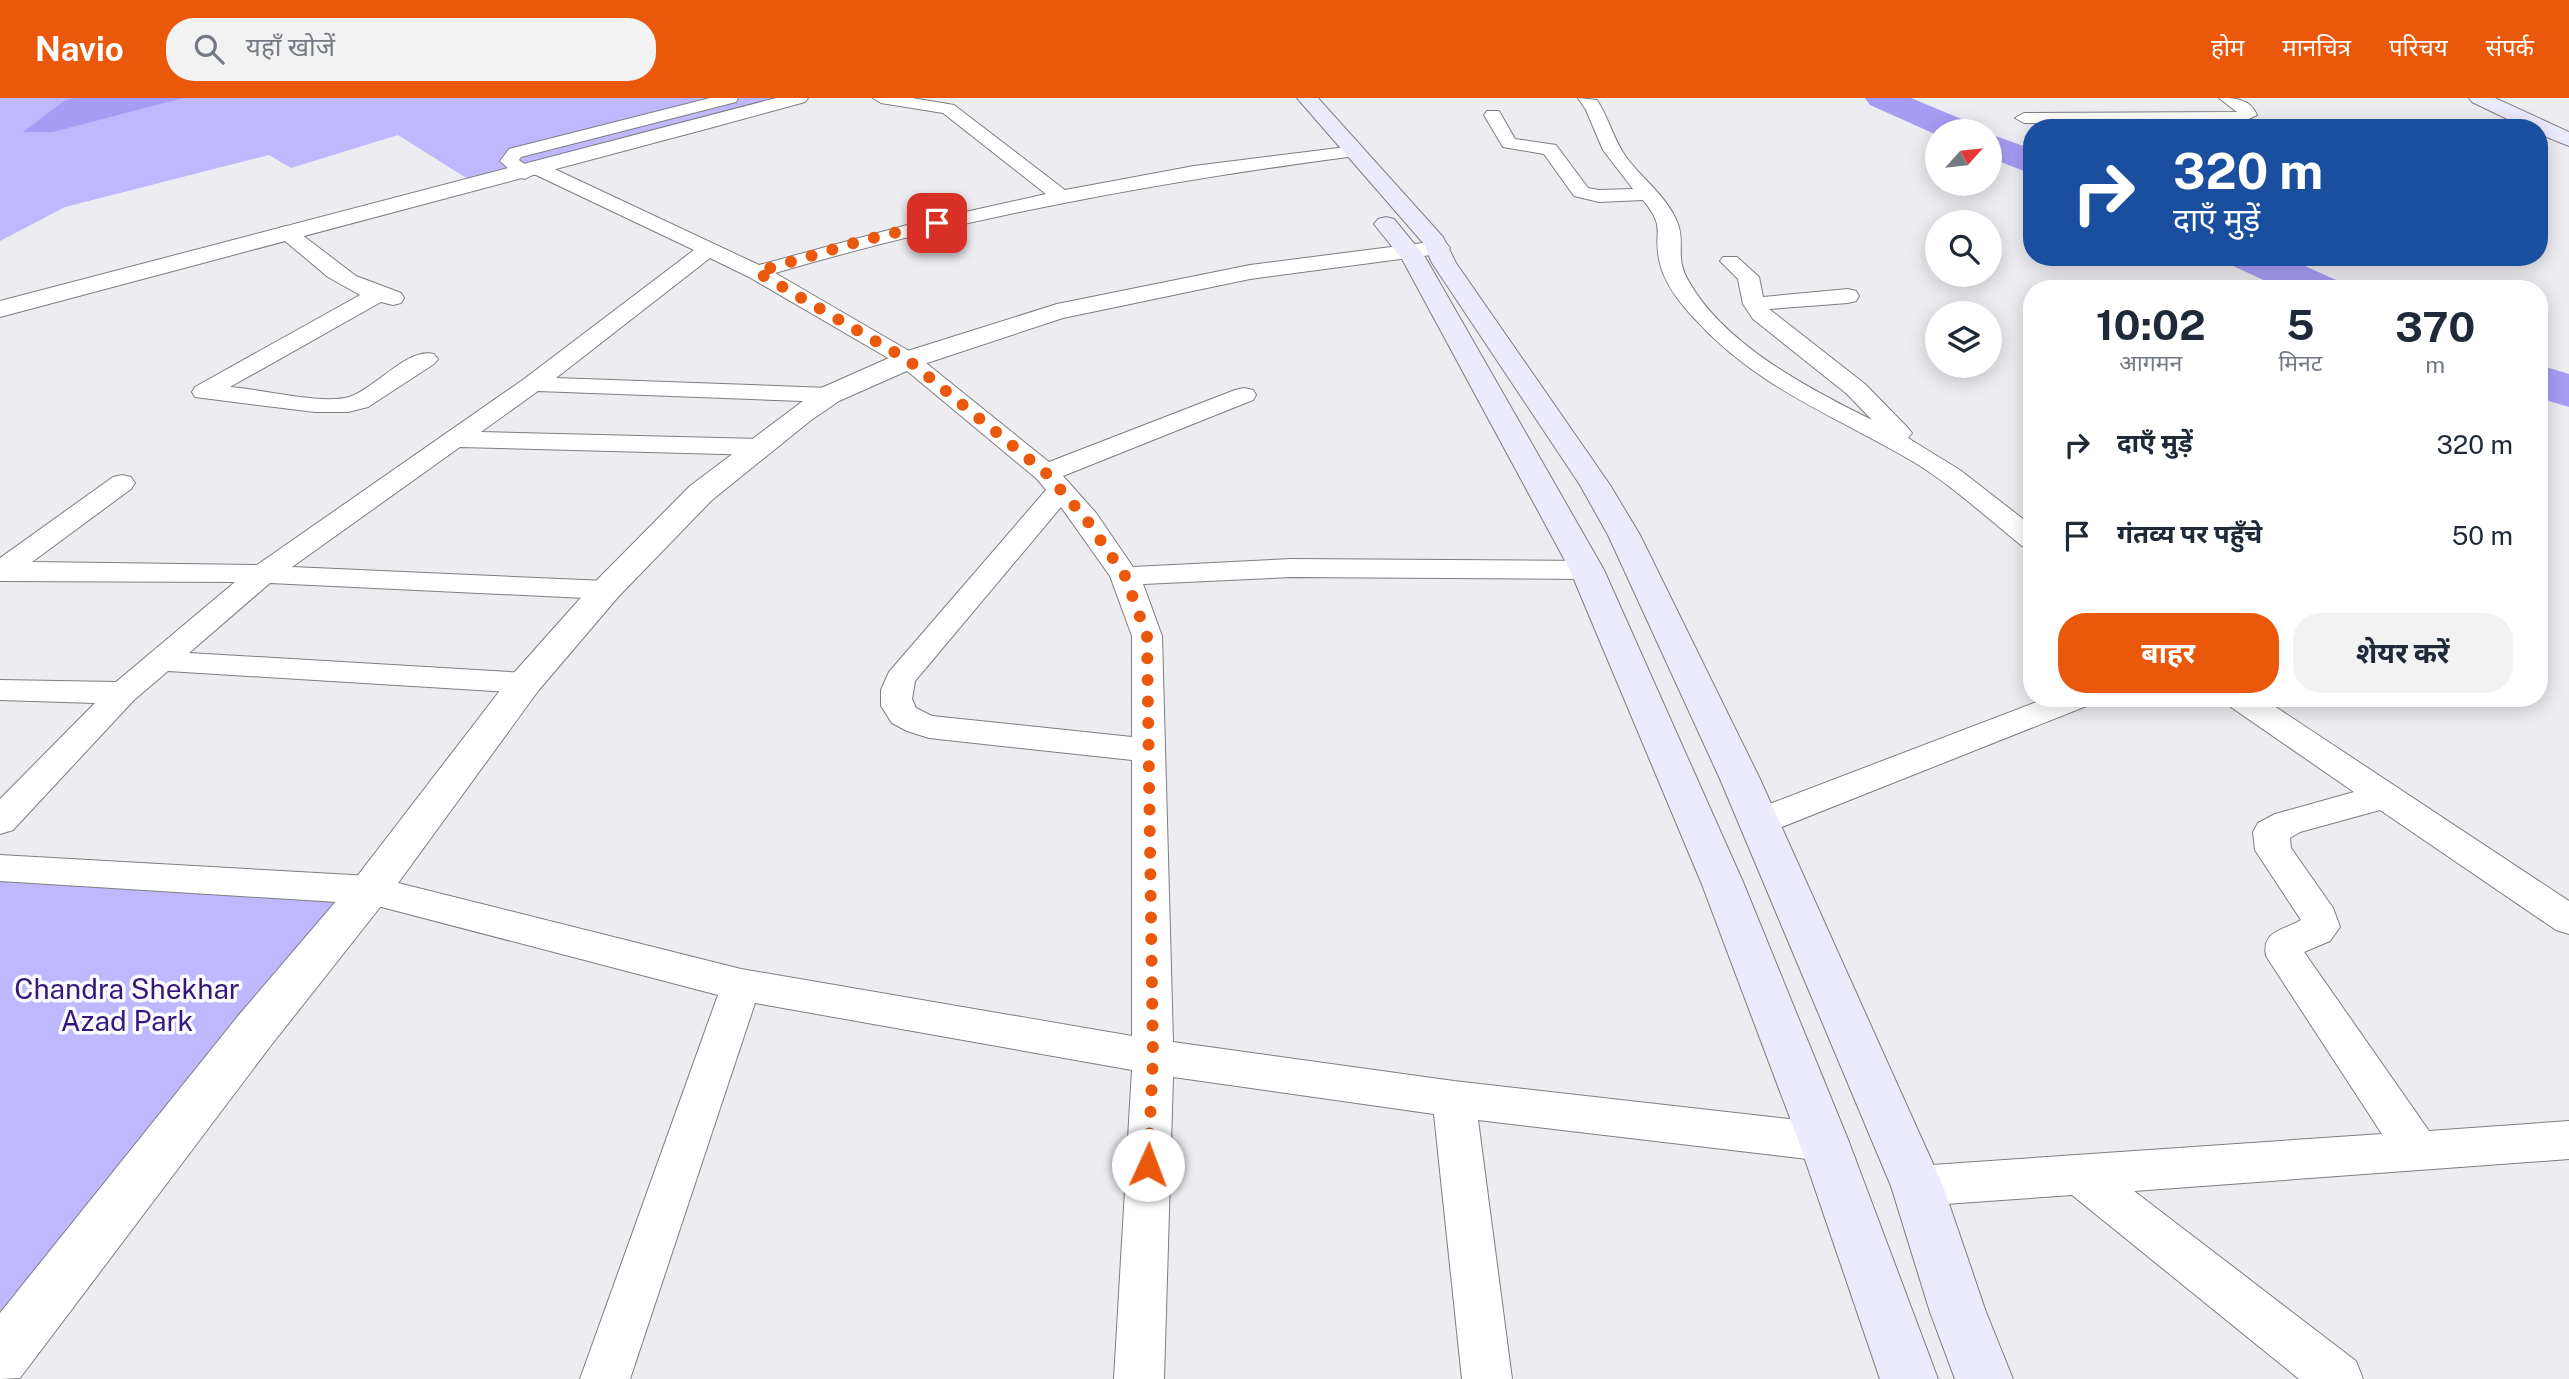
<!DOCTYPE html>
<html lang="hi">
<head>
<meta charset="utf-8">
<style>
	body { margin:0; font-family:"Public Sans","Noto Sans Devanagari",sans-serif; background:#f2f2f3; color:#1f2937; height:100vh; display:flex; flex-direction:column; font-size:26px; white-space:nowrap }
	* { box-sizing:border-box; margin:0 }
	p { font-size:23px; color:#747a83 }
	.icon { flex:none; width:38px; height:38px; fill:none; stroke:currentColor; stroke-width:2; stroke-linecap:round; stroke-linejoin:round }
	.map { position:relative; flex:1; overflow:hidden }
	.drawer { position:absolute; left:2023px; top:182px; width:525px; height:427px; display:flex; flex-direction:column; background:#fff; border-radius:28px; box-shadow:0 4px 18px #0003 }
	.drawer>* { flex:none }
	.top-card { position:absolute; left:2023px; top:21px; width:525px; height:147px; border-radius:28px; box-shadow:0 4px 18px #0003; background:#1a4fa0; color:#fff; overflow:hidden }
	.needle { width:46px; rotate:63deg }
	.buttons { position:absolute; left:1925px; top:21px; display:grid; gap:14px }
	.buttons a { display:grid; place-items:center; width:77px; height:77px; border-radius:50%; background:#fff; box-shadow:0 4px 18px #0003; font-size:35px }
	.pin { position:absolute; display:grid; place-items:center; width:60px; height:60px; color:#fff; margin:-30px; border-radius:14px; box-shadow:0 4px 10px #0006 }
	.me { position:absolute; width:77px; margin:-38px; rotate:2deg; stroke-linejoin:round; filter:drop-shadow(0 0 5px #0008) }
	.turn { display:flex; align-items:center; gap:24px; height:147px; padding:0 35px; font-size:32px }
	.turn .icon { width:91px; height:91px; stroke-width:2.5 }
	.turn b { display:block; font-size:49px; line-height:60px }
	.eta { display:flex; justify-content:space-evenly; align-items:center; height:119px; text-align:center }
	.eta b { font-size:42px; font-weight:700; line-height:49px }
	.button { display:flex; gap:14px; margin-top:auto; padding:14px 35px }
	.button a { flex:1; height:80px; border-radius:28px; background:#ea580c; color:#fff; font-size:28px; font-weight:700; line-height:80px; text-align:center }
	.button a+a { background:#f2f2f3; color:#1f2937 }
	ul { padding:0; list-style:none }
	li { display:flex; align-items:center; gap:21px; height:91px; padding:0 35px }
	li div { flex:1 }
	li b { display:block; font-size:26px }
	li em { font-style:normal }
	header { display:flex; align-items:center; gap:42px; box-sizing:border-box; height:98px; padding:0 35px; background:#ea580c; color:#fff }
	header strong { font-size:33px }
	nav { display:flex; gap:38px; margin-inline-start:auto; font-size:24px }
	.search { width:490px; height:63px; background:#f2f2f3; display:flex; align-items:center; gap:18px; box-sizing:border-box; padding:0 24px; border-radius:28px; color:#747a83; font-size:26px }
	.map>svg:first-child { display:block }
	.green { fill:#bfb8ff }
	.water { fill:#a79cf4 }
	.lines { fill:none; stroke-linecap:round; stroke-linejoin:round }
	.river { fill:#a79cf4; fill-rule:evenodd }
	.minor-casing { stroke:#7e7e81; stroke-width:2 }
	.tertiary-casing { stroke:#7e7e81; stroke-width:2 }
	.secondary-casing { stroke:#7e7e81; stroke-width:2 }
	.minor { fill:#fff; fill-rule:evenodd }
	.tertiary { fill:#fff; fill-rule:evenodd }
	.secondary { fill:#eceafd; fill-rule:evenodd }
	.route { stroke:#ea580c; stroke-width:12; stroke-dasharray:0 21.6 }
	.labels { text-anchor:middle; dominant-baseline:central; stroke-width:7; stroke-linejoin:round; paint-order:stroke }
	.near-park-label { font-size:28px; fill:#36187c; stroke:#fafafe }
</style>
</head>
<body>
<header>
<strong>Navio</strong>
<div class="search"><svg class="icon" aria-label="search" viewBox="0 0 24 24"><circle cx="10" cy="10" r="6"/><path d="M15 15l6 6"/></svg>यहाँ खोजें</div>
<nav><a>होम</a><a>मानचित्र</a><a>परिचय</a><a>संपर्क</a></nav>
</header>
<div class="map">
<svg width="2569" height="1281" viewBox="0 0 2569 1281">
	<rect width="100%" height="100%" fill="#ececf1"/>
	<path class="green" d="M0 0H778L471 83 398 37 291 70 269 57 65 109 0 143Z
		M0 770 366 791 12 1281H0Z"/>
	<path class="water" d="M73 0H183L53 34H23L64 3Z"/>
	<g class="lines">
		<path class="river" d="M1865 0H1911L1971 25 1976 33H1937V37L1870 7Z
			M1990 36 2032 51V76L1990 60Z
			M2227 159H2285L2336 182 2342 191H2283L2233 168Z
			M2539 267 2569 276V309L2539 300Z"/>
		<g class="minor-casing">
			<path id="minor" d="M710 0H738L736 4 521 59 519 62 530 70 539 65 546 67 759 167 911 126 1046 96 943 15 881 5 873 0H912L954 7 1065 92 1194 68 1355 48 1361 49 1364 53 1361 57 1355 58C1158 84 966 119 775 175L916 257 1049 364 1235 292 1244 290 1253 292 1256 297 1253 302 1063 378 1096 415 1133 469 1291 461 1587 463 1597 466 1601 472 1597 478 1587 481 1291 479 1143 486 1162 538 1173 944 1454 983 1824 1025 1839 1030 1846 1044 1839 1058 1824 1063 1478 1022 1512 1281H1462L1434 1016 1173 979 1164 1281H1114L1132 972 755 905 630 1281H580L718 897 370 806 0 783V757L370 778 741 871 1132 938V662L929 640 907 633 892 625 881 608V592L889 574 1046 392 1037 381 900 267 749 179 710 160 556 280 829 290 838 292 841 297 838 302 829 304 538 293 481 334 760 341 769 344 773 349 769 354 760 357 460 349 292 469 606 483 616 486 621 492 616 498 606 501 270 485 189 555 525 575 536 578 541 585 536 592 525 595 168 573 134 602 13 732 0 736V701L95 605 0 602V582L116 584 235 484 0 483V460L113 379 122 377 131 379 135 385 131 391 32 464 257 467 524 281 694 152 534 76 525 81 518 79 500 63 509 51ZM1061 409 1110 478 1132 538V639L932 618 916 610 912 601 915 583Z
				M1578 0 1597 2C1609 20 1613 41 1626 59 1642 81 1668 99 1678 126 1685 145 1675 160 1688 182 1723 246 1809 291 1872 322L1847 296 1753 221 1743 206 1738 181 1720 163 1723 159H1737L1759 179 1763 199 1848 191 1856 193 1859 198 1856 203 1848 205 1769 211 1865 286 1908 330 1912 335 1908 340 1960 372 2032 428V450L2022 448C1986 419 1952 387 1912 363 1834 317 1757 290 1694 220 1679 204 1663 184 1659 161 1653 131 1667 132 1643 102L1599 104 1574 98 1544 56 1503 49 1484 17 1487 13H1499L1515 41 1556 47 1588 90 1599 92 1633 91 1603 52 1586 12Z
				M2219 0C2234 0 2250 0 2257 17L2243 24 2024 25 2015 20 2024 15 2237 14Z
				M286 128 293 130 356 178 401 195 404 200 401 205 393 207 381 204 230 289C261 291 323 307 349 299 375 291 407 249 434 256L438 261 434 266 368 309 348 314H315L195 299 192 294 195 289 360 197 328 179 279 138 276 134 279 130Z
				M2047 600H2094L2089 607 1772 733 1759 737 1746 733 1741 724 1746 715Z
				M2223 600H2262L2569 803V836L2556 832 2380 712 2300 734 2290 740 2291 750 2333 810 2340 829 2330 843 2304 854 2429 1033 2569 1023V1061L2134 1093 2356 1263 2363 1281H2299L2072 1097 1917 1108 1901 1102 1895 1088 1901 1074 1917 1068 2382 1036 2266 858C2261 832 2285 832 2301 822L2255 752 2253 734 2258 725 2275 716 2354 694 2228 607Z"/>
		</g>
		<g class="tertiary-casing">
			<path id="tertiary" d="M776 0H808L805 4 706 31 0 219V203Z
				M1438 143 1446 145 1450 150 1446 155 1250 181 1063 220 918 268 839 303 810 323 712 402 618 499 538 593 385 803 272 946 20 1280 0 1281V1215L238 918 355 781 512 577 594 485 690 388 819 291 898 256 1057 206 1250 167Z"/>
		</g>
		<g class="secondary-casing">
			<path id="secondary" d="M1297 0H1318L1443 139 1456 165 1610 387 1640 437 1760 681 1943 1088 1986 1214 2013 1281H1955L1930 1214 1891 1088 1720 681 1608 437 1580 387 1432 165 1424 146Z
				M2469 0H2495L2569 34V48L2539 36V30H2526L2472 4Z
				M1386 119 1394 121 1425 159 1604 472 1743 784 1849 1044 1938 1281H1880L1799 1044 1701 784 1570 472 1402 161 1374 126 1378 121Z"/>
		</g>
		<use href="#minor" class="minor"/>
		<use href="#tertiary" class="tertiary"/>
		<use href="#secondary" class="secondary"/>
	</g>
	<g class="lines">
		<path class="route" d="M937 125 864 142 757 174 908 262 1046 375 1086 421 1125 478 1147 538 1153 960 1148 1067"/>
	</g>
	<g class="labels">
		<g class="near-park-label">
			<text x="127" y="890">Chandra Shekhar<tspan x="127" dy="32">Azad Park</tspan></text>
		</g>
	</g>
</svg>
<div class="buttons">
<a><svg class="needle" viewBox="-14 -14 28 28"><path d="M0-13l5 13h-10z" fill="#e53935"/><path d="M0 13l5-13h-10z" fill="#747a83"/></svg></a>
<a><svg class="icon" aria-label="search" viewBox="0 0 24 24"><circle cx="10" cy="10" r="6"/><path d="M15 15l6 6"/></svg></a>
<a><svg class="icon" aria-label="layers" viewBox="0 0 24 24"><path d="M12 4l9 5-9 5-9-5zM3 14l9 5 9-5"/></svg></a>
</div>
<div class="pin" style="left:937px;top:125px;background:#d93025"><svg class="icon" aria-label="arrive" viewBox="0 0 24 24"><path d="M6 21V4h12l-3 4 3 4H6"/></svg></div>
<svg class="me" style="left:1148px;top:1067px" viewBox="-20 -20 40 40"><circle r="19" fill="#fff"/><path d="M0-13L10 11 0 6-10 11z" fill="#ea580c"/></svg>
<div class="top-card">
<div class="turn"><svg class="icon" aria-label="right" viewBox="0 0 24 24"><path d="M7 20v-9h11M14 6l5 5-5 5"/></svg><div><b>320 m</b>दाएँ मुड़ें</div></div>
</div>
<section class="drawer">
<div class="eta">
<div><b>10:02</b><p>आगमन</p></div>
<div><b>5</b><p>मिनट</p></div>
<div><b>370</b><p>m</p></div>
</div>
<ul>
<li><svg class="icon" aria-label="right" viewBox="0 0 24 24"><path d="M7 20v-9h11M14 6l5 5-5 5"/></svg><div><b>दाएँ मुड़ें</b></div><em>320 m</em></li>
<li><svg class="icon" aria-label="arrive" viewBox="0 0 24 24"><path d="M6 21V4h12l-3 4 3 4H6"/></svg><div><b>गंतव्य पर पहुँचे</b></div><em>50 m</em></li>
</ul>
<div class="button"><a>बाहर</a><a>शेयर करें</a></div>
</section>
</div>
</body>
</html>
